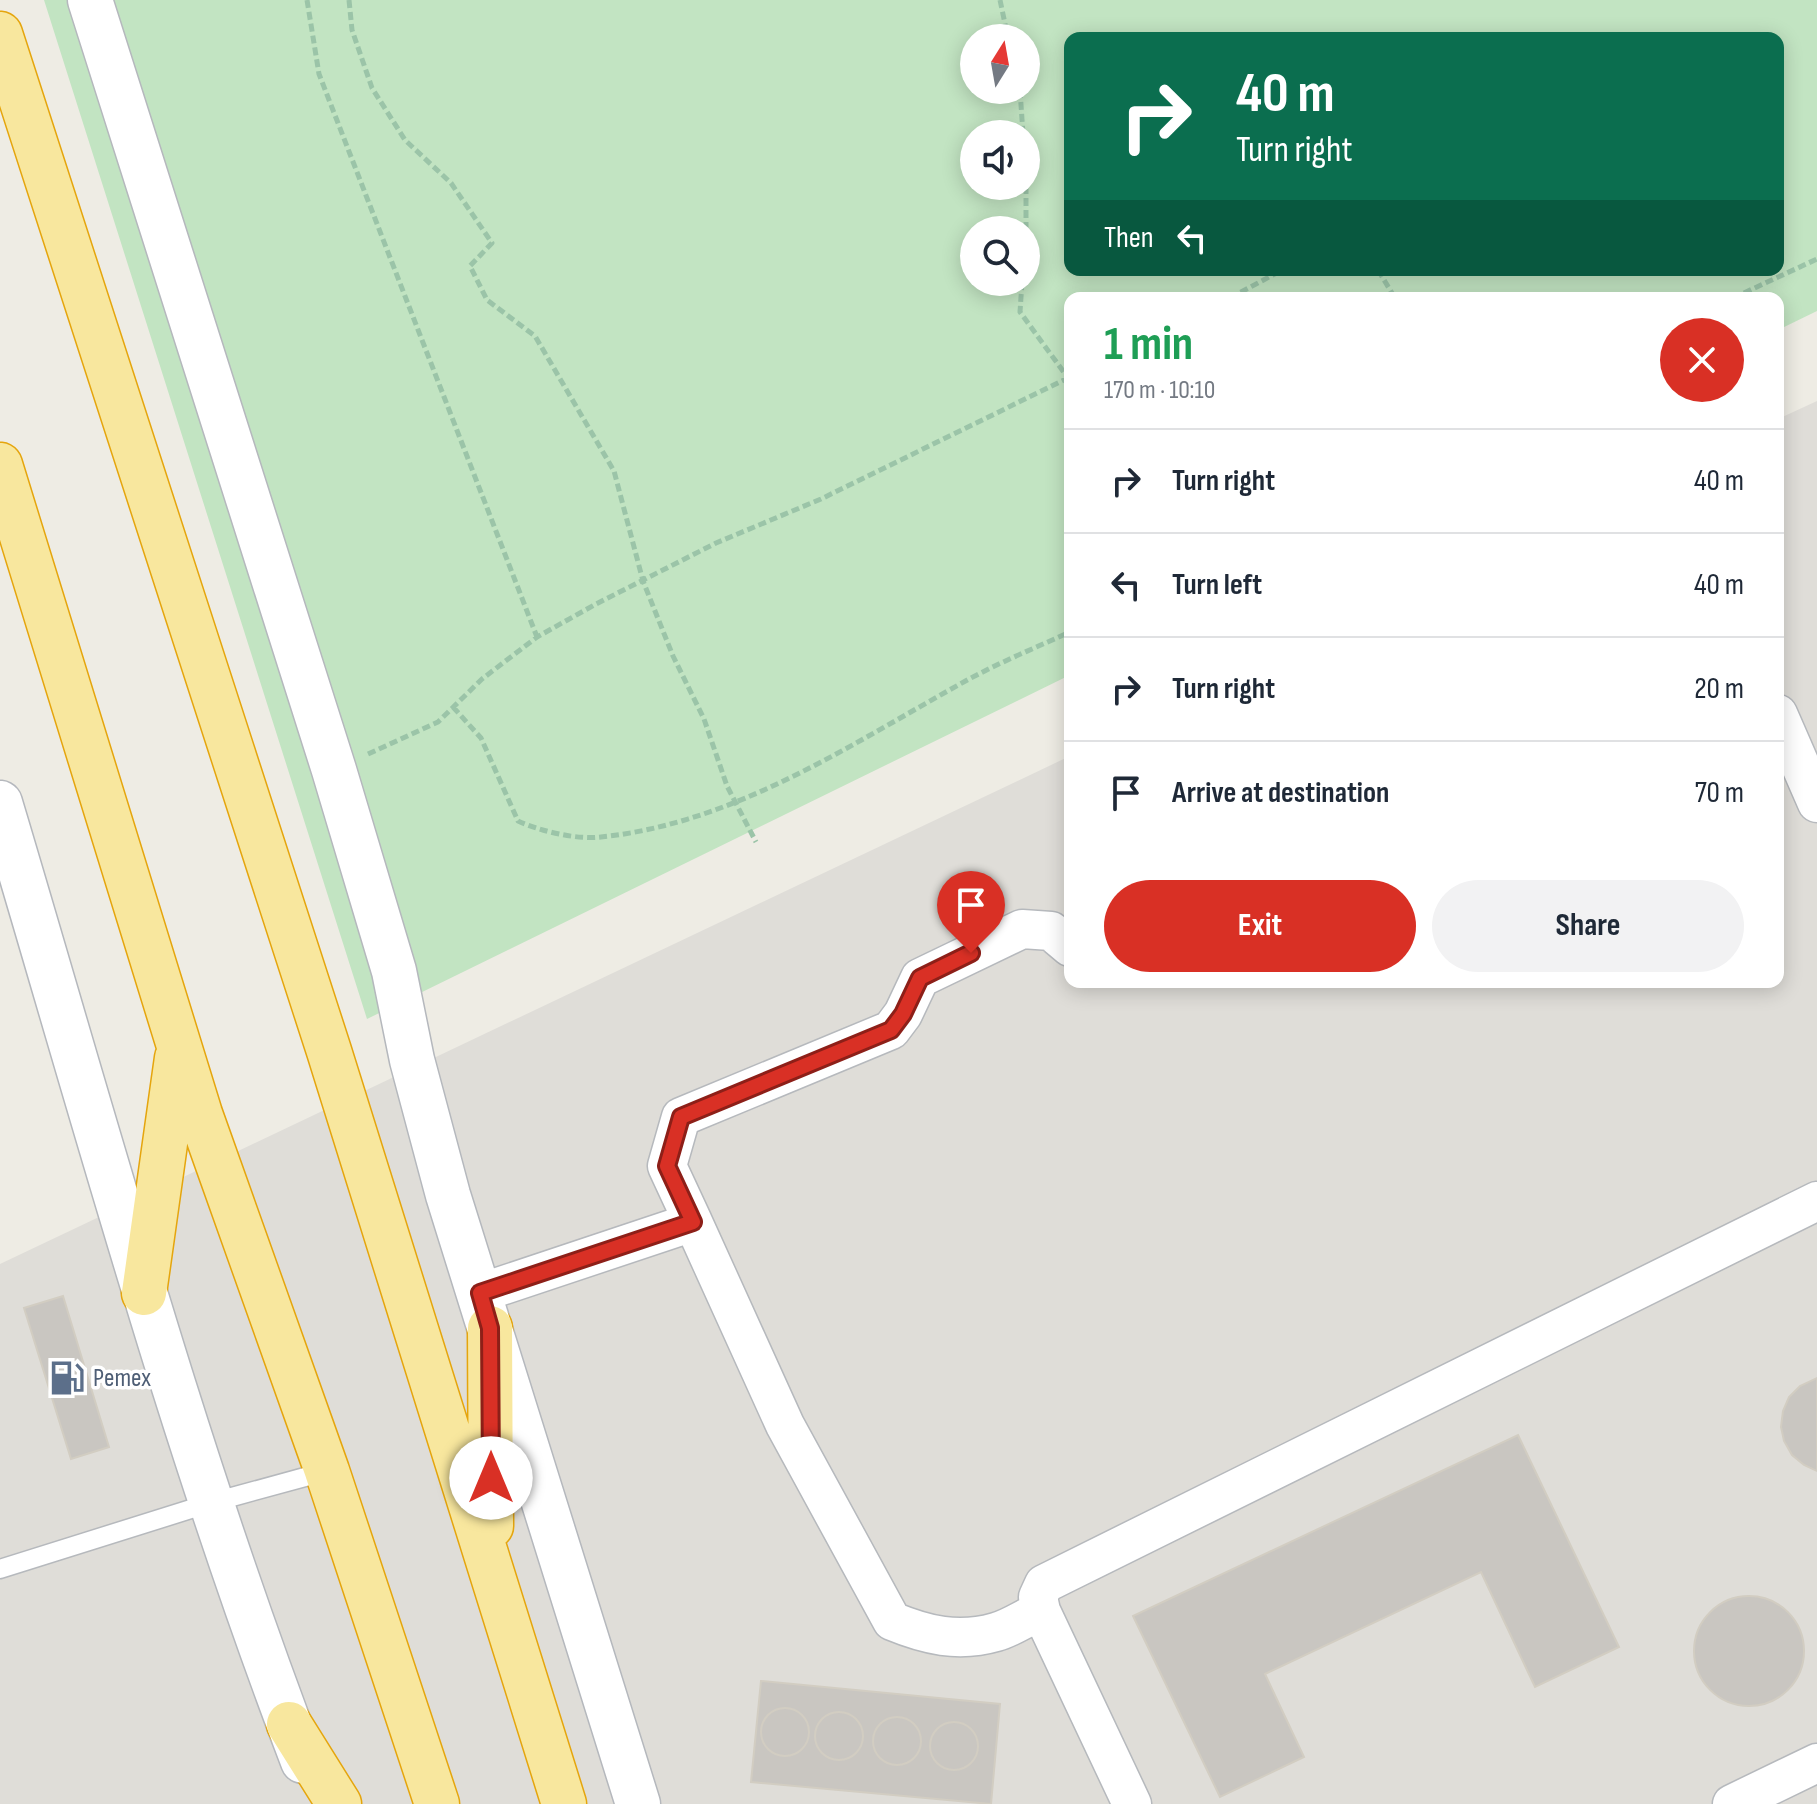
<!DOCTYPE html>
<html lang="en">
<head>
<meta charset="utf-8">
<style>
	body { margin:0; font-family:"Sofia Sans Condensed",sans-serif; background:#f2f2f3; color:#1f2937; height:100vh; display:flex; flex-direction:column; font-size:30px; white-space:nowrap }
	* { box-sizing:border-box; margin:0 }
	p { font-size:26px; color:#747a83 }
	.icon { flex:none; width:44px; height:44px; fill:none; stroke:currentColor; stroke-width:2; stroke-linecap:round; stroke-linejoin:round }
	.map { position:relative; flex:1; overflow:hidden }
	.drawer { position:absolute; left:1064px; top:292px; width:720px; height:696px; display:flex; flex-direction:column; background:#fff; border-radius:16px; box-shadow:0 4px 20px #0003 }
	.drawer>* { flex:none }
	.banner { position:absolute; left:1064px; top:32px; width:720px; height:244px; border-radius:16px; box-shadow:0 4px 20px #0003; background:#0b6e4f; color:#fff; overflow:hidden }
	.needle { width:52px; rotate:11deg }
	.tools { position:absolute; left:960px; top:24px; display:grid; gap:16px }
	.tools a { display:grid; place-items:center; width:80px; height:80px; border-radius:50%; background:#fff; box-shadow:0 4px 20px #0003; font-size:40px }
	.pin { position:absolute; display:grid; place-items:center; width:68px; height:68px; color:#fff; margin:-82px -34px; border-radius:50% 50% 50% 0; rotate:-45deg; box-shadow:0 0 8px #0007 }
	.pin .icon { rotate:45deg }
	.me { position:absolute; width:88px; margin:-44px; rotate:0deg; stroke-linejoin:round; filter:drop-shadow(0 0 6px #0008) }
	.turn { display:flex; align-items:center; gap:28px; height:168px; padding:0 40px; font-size:36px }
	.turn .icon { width:104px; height:104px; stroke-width:2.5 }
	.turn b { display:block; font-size:56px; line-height:68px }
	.then { display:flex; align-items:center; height:76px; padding:0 40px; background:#0003; gap:16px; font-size:30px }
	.round { display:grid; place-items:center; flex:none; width:84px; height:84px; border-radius:42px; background:#f2f2f3 }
	.headline { display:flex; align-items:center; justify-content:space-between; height:136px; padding:0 40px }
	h1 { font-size:48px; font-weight:700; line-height:60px; color:#1e9e55 }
	.action { display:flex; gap:16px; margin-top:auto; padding:16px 40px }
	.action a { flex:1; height:92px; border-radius:48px; background:#d93025; color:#fff; font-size:32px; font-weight:700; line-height:92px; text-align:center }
	.action a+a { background:#f2f2f3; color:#1f2937 }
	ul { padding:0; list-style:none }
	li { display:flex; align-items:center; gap:24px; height:104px; padding:0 40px; border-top:2px solid #e0e1e3 }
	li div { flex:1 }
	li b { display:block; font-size:30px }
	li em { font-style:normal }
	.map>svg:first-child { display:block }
	.industrial { fill:#dfddd8 }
	.green { fill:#c2e4c2; fill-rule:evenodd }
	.building { fill:#c9c6c1; stroke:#d2cdc2; stroke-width:2 }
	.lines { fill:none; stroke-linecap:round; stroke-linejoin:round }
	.service-casing { stroke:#b6b9bd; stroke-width:21 }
	.minor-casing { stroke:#b6b9bd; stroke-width:41 }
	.secondary-casing { stroke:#b5b8bd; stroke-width:47 }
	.trunk-casing { stroke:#e5a50d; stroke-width:47 }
	.path { stroke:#9bc4a8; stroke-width:5; stroke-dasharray:8 4; stroke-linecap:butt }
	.service { stroke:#fff; stroke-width:18 }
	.minor { stroke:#fff; stroke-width:38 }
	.secondary { stroke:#fff; stroke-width:44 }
	.trunk { stroke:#f8e79e; stroke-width:44 }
	.route-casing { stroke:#8d1f18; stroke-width:20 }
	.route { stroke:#d93025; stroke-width:14 }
	.labels { text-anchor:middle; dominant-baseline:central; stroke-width:7; stroke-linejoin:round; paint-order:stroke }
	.service-label { font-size:26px; fill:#4e5e75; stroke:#fff; text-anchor:start }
</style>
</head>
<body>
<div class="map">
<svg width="1817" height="1804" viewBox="0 0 1817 1804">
	<rect width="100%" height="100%" fill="#eeece4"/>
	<path class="industrial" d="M1817 401V1804H0V1264L1070 756V982H1778V419Z"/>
	<path class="green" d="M44 0H1817V311L1778 330V298H1070V675L367 1019ZM974 38H1026V90H974ZM1070 38H1778V270H1070ZM974 134H1026V186H974ZM974 230H1026V282H974Z"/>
	<path class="building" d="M63 1296 109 1447 71 1459 24 1308Z
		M1817 1378V1471L1804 1465 1792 1455 1784 1441 1781 1427 1783 1411 1789 1397 1800 1386Z
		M1518 1435 1619 1647 1535 1687 1481 1572 1265 1674 1304 1757 1220 1797 1133 1616Z
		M1694 1651a55 55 0 1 1 110 0a55 55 0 1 1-110 0Z
		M761 1681 1000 1704 991 1804 751 1782Z
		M761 1732a24 24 0 1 1 48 0a24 24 0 1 1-48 0Z
		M815 1736a24 24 0 1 1 48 0a24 24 0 1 1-48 0Z
		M873 1741a24 24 0 1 1 48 0a24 24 0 1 1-48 0Z
		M930 1746a24 24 0 1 1 48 0a24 24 0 1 1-48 0Z"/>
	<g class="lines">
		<g class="service-casing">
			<path id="service" d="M0 1569 210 1503 327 1471"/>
		</g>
		<g class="minor-casing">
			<path id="minor" d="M1778 714 1817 803
				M693 1222 785 1425 892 1621C926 1635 958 1643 996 1632 1011 1628 1026 1617 1041 1611
				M480 1293 693 1222 667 1166 681 1117 891 1030 903 1014 920 978 1022 929 1051 931 1070 947
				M1132 1804 1041 1611 1038 1597 1044 1584 1817 1201
				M1732 1804 1817 1763"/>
		</g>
		<g class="secondary-casing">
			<path id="secondary" d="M90 0 334 770 394 971 412 1060 448 1195 638 1804
				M0 803C96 1124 183 1448 303 1761"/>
		</g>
		<g class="trunk-casing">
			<path id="trunk" d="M0 34 329 1051 564 1804
				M0 465 200 1114 327 1471 437 1804
				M144 1293 177 1058
				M490 1328 491 1526
				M289 1724 339 1804"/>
		</g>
		<path class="path" d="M307 0 319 74 537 637
			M349 0 352 30 372 88 405 140 451 183 492 243 470 266 487 300 535 336 614 471 643 581 673 656 704 719 727 786 756 842
			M1000 0 1008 38
			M1020 90 1023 134
			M1026 186V230
			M1378 270 1395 298
			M1022 282 1020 312 1068 378
			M1230 298 1282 270
			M1733 298 1817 259
			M453 707 481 738 518 821C540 831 576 840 601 837 737 823 854 742 971 678 1003 661 1037 647 1070 632
			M368 754 438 722 482 679 537 637 596 604 716 543 821 499 1070 377"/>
		<use href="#service" class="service"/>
		<use href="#minor" class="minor"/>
		<use href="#secondary" class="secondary"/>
		<use href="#trunk" class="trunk"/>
	</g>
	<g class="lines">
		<g class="route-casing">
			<path id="route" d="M491 1478 490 1328 480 1293 693 1222 667 1166 681 1117 891 1030 903 1014 920 978 971 953"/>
		</g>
		<use href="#route" class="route"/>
	</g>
	<defs>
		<g id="fuel-bare" transform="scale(2.76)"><path d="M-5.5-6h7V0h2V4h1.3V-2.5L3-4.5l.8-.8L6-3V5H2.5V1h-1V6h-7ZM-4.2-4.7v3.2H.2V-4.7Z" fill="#5c6f8a" stroke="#fff" stroke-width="2.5" paint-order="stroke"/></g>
	</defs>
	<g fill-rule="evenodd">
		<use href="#fuel-bare" x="67" y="1378"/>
	</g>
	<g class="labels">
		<g class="service-label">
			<text x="93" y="1378">Pemex</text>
		</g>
	</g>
</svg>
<div class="tools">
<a><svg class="needle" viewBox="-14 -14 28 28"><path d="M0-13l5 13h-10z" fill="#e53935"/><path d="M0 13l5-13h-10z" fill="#747a83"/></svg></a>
<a><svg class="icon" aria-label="sound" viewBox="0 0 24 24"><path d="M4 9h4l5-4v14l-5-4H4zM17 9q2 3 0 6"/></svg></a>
<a><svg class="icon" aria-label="search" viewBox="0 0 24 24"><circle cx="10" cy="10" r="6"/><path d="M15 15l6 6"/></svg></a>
</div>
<div class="pin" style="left:971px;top:953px;background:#d93025"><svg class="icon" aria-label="arrive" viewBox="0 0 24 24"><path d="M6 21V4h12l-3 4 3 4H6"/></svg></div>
<svg class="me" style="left:491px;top:1478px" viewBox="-20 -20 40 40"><circle r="19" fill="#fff"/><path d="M0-13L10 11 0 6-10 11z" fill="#d93025"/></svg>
<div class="banner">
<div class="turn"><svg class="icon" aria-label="right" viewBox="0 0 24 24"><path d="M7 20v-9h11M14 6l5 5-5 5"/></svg><div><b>40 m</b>Turn right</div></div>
<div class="then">Then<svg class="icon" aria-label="left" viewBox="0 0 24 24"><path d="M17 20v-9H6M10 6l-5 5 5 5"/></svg></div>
</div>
<section class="drawer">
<div class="headline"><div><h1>1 min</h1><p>170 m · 10:10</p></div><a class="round" style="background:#d93025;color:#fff"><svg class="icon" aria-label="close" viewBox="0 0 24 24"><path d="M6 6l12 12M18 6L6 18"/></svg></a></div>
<ul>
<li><svg class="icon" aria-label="right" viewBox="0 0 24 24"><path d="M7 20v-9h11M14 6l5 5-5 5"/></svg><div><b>Turn right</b></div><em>40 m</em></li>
<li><svg class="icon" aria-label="left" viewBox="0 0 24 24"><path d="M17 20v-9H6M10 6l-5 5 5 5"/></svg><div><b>Turn left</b></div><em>40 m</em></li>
<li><svg class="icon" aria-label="right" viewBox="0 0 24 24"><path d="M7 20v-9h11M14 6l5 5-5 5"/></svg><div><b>Turn right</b></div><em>20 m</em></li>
<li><svg class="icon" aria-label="arrive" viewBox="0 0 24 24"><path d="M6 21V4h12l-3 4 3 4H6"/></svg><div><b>Arrive at destination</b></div><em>70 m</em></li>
</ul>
<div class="action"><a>Exit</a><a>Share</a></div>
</section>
</div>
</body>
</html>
